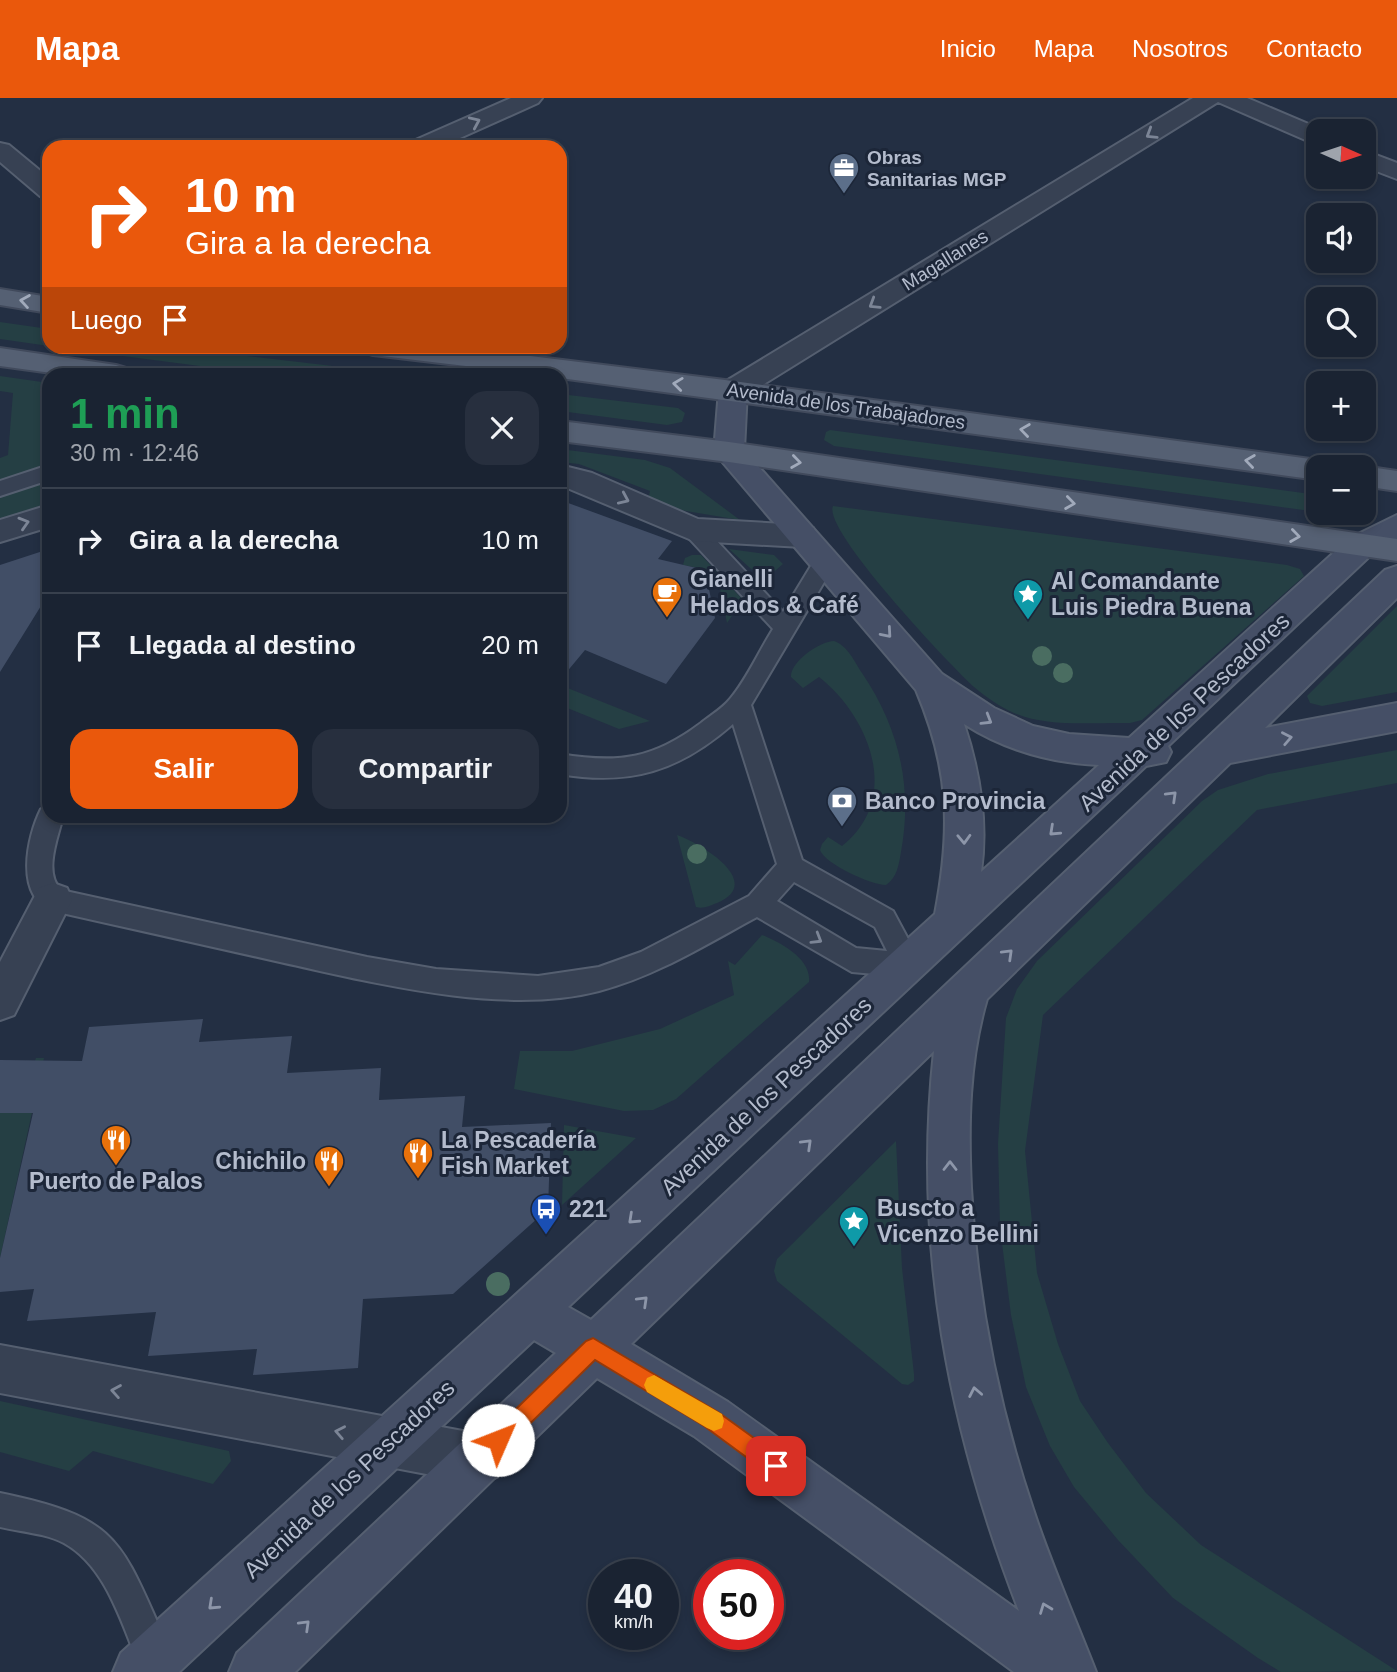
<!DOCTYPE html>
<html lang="es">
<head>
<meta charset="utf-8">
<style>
	body { margin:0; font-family:Helvetica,sans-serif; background:#272f3e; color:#f1f3f6; height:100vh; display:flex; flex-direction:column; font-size:26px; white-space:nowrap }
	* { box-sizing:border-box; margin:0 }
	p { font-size:23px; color:#9fa4ac }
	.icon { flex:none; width:38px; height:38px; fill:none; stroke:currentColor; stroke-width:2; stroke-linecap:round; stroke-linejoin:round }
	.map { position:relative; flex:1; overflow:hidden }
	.panel { position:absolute; left:42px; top:270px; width:525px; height:455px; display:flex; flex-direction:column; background:#1a2332; border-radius:21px; box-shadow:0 4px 10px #0003,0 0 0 2px #38404d }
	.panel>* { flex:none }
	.top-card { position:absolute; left:42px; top:42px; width:525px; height:214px; border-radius:21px; box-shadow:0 4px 10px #0003,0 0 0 2px #38404d; background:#ea580c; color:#fff; overflow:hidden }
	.needle { width:46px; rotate:93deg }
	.fabs { position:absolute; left:1306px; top:21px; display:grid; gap:14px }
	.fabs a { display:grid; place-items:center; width:70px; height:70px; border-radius:14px; background:#1a2332; box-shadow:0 4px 10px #0003,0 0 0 2px #38404d; font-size:35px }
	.speed { position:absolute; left:588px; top:1461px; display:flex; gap:14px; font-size:35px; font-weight:700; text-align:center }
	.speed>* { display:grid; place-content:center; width:91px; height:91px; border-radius:50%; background:#1a2332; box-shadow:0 4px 10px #0003,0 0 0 2px #38404d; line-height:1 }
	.speed small { font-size:18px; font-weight:400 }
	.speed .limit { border:10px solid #d22; background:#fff; color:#111 }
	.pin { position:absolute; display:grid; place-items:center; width:60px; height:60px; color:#fff; margin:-30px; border-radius:14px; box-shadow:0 4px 10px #0006 }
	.me { position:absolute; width:77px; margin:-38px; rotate:46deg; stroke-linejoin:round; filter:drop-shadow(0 0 5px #0008) }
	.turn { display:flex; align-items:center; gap:24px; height:147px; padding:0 28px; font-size:32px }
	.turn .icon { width:91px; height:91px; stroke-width:2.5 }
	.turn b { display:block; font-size:49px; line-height:60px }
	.then { display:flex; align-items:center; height:66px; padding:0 28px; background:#0003; gap:14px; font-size:26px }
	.round { display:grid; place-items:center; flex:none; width:74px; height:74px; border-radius:21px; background:#272f3e }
	.summary { display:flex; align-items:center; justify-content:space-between; height:119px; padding:0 28px }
	h1 { font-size:42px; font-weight:700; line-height:52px; color:#1e9e55 }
	.cta { display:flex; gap:14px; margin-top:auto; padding:14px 28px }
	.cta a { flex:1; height:80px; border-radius:21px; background:#ea580c; color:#fff; font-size:28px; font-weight:700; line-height:80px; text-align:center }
	.cta a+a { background:#272f3e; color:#f1f3f6 }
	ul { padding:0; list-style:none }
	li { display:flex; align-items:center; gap:21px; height:105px; padding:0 28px; border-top:2px solid #38404d }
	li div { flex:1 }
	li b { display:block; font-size:26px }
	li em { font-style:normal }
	header { display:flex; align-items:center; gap:42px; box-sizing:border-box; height:98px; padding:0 35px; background:#ea580c; color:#fff }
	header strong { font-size:33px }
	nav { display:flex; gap:38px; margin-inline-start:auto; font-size:24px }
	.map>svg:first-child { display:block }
	.green { fill:#253f44 }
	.building { fill:#414e66 }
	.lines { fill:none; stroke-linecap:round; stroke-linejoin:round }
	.service-casing { stroke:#555f70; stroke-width:4 }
	.pedestrian-casing { stroke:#555f70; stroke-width:4 }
	.minor-casing { stroke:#555f70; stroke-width:4 }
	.secondary-casing { stroke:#555f70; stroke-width:4 }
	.primary-casing { stroke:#414a5c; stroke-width:4 }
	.service { fill:#374153; fill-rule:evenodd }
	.pedestrian { fill:#374153; fill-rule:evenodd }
	.minor { fill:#374153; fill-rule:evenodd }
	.secondary { fill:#454f66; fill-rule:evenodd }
	.primary { fill:#556073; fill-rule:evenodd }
	.tree { fill:#4a6d61 }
	.oneway { stroke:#7c8596 }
	.oneway2 { stroke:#a1aabb }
	.oneway3 { stroke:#8d96a9 }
	.route { fill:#ea580c; stroke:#983908; stroke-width:2 }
	.slow { fill:#f59e0b }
	.labels { text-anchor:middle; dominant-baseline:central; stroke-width:6; stroke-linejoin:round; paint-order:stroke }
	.far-poi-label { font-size:19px; font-weight:bold; fill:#b4bccd; stroke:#1c2638; text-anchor:start }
	.far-street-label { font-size:19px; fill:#b4bccd; stroke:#1c2638 }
	.poi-label { font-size:23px; font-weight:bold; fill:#b4bccd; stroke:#1c2638; text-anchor:start }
	.street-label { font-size:23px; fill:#b4bccd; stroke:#1c2638 }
</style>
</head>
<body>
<header>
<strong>Mapa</strong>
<nav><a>Inicio</a><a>Mapa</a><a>Nosotros</a><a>Contacto</a></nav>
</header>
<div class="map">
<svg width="1397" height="1574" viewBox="0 0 1397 1574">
	<rect width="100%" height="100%" fill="#232f43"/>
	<path class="green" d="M0 224 49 231V248L0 241Z
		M53 249H171L401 276H262Z
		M0 278 49 285V405L0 421V360L8 357 13 295 0 293Z
		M560 296 678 310 685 315 682 324 667 327 560 313Z
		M830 332 1318 397V414L834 348 824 342 826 334Z
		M560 351 645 362 670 370 740 422 674 411 648 402 650 393 579 366 560 364Z
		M833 408 1287 467 1300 471 1304 478 1142 622 1130 625C1093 624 1049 630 1014 615 1000 609 986 599 974 589 951 568 822 432 833 408Z
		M729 451 774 457 783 466 769 478 760 479Z
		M692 457H701L743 502 727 525 718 481 708 472 683 467 685 460Z
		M1397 508V594L1322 608 1310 605 1307 598Z
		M834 543C848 548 854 563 862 575 899 630 913 688 901 754 899 766 897 780 886 787 871 787 825 766 820 752L822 746 828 739 842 748C902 701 870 619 819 579L803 590 791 579C790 564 820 543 834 543Z
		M560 587 650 623 619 631 560 607Z
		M1397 652V685L1257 712 1043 917 1025 1053 1037 1175 1058 1246 1080 1303 1108 1345 1146 1395 1201 1447 1397 1573 1281 1574 1258 1560 1173 1500 1118 1442 1074 1389 1050 1348 1026 1289 1011 1217 1000 1129 998 1046 1006 920 1017 891 1037 863 1202 703 1218 692 1268 676Z
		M677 737C700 745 766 784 717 805 709 808 704 811 696 809Z
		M762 837C780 844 812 861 809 884L676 1001 653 1012 624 1013 514 991 520 953H572L660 931 734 897 728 863 735 867Z
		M36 960H44L0 1160V1015H18Z
		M564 1027 636 1040 562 1107Z
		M896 1043 902 1170 914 1276V1283L908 1287 902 1286 777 1183 774 1173 777 1161Z
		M0 1303 229 1353 231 1363 213 1386 93 1353 69 1373 0 1354Z"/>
	<path class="building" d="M560 402 672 443 658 461 705 472 715 520 666 586 585 552 560 582Z
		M49 451V495L0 574V467Z
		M203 921 199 944 292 938 287 975 381 970 379 1002 465 998 462 1029 551 1025 548 1111 453 1196 363 1201 358 1270 253 1277 257 1251 148 1258 156 1214 27 1223 34 1191 0 1194V1160L33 1015H0V962L82 963 89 929Z"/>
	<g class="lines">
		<g class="service-casing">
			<path id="service" d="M49 367V382L0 398V383Z
				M694 424 702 427 783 514 817 458 825 456 833 458 836 464 751 607 802 762 893 813 922 867 918 876 908 879 852 874 757 819C707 846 656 878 599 893 504 918 375 885 280 864 205 847 129 830 53 813 14 799 27 739 41 711L49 708V718H63C58 740 43 774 61 792L367 859 436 871 538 878 599 869 641 854 749 798 777 766 733 626C679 673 631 688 560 676V656C619 666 653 661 701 625 711 617 723 610 730 601 747 581 759 553 773 531L686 437 683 432 686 427ZM794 784 875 829 887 853 856 850 777 803Z
				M0 1395C121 1420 120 1442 168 1548L173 1561 168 1574H142C123 1531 108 1469 64 1445 45 1435 21 1434 0 1429Z"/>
		</g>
		<g class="pedestrian-casing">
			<path id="pedestrian" d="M53 785 67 790 72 802 14 917 0 922V864L39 790Z"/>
		</g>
		<g class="minor-casing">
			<path id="minor" d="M511 0H542L538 5 440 49H408L411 44Z
				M1193 0H1247L1325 33H1318V46L1310 44 1218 4 743 299 733 301 723 299 719 292 723 285Z
				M0 45 9 47 49 80V101L40 98 0 64Z
				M1363 52 1397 65V81L1363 68Z
				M560 367 592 375 698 421 802 427 813 430 818 438 813 446 802 449 694 443 560 387Z
				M49 407V429L0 444V422Z
				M0 1247 479 1336 497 1343 504 1361 497 1379 479 1386 0 1295Z"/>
		</g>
		<g class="secondary-casing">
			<path id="secondary" d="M733 283 743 285 747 292 744 352 942 576 994 610 1033 628 1069 636 1129 640 1350 440 1397 417V442L1372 456 1168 648 1171 654 1166 664 1146 668 568 1209 591 1222 1385 472 1397 468V500L1265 630 1397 605V633L1230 665 987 901C969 962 968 1027 971 1090 977 1199 998 1307 1033 1411 1051 1466 1075 1520 1096 1574H1014L694 1338 597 1280 295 1574H229L237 1555 556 1255 534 1242 179 1574H113L121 1555 935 816C951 732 950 672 916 592L714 354 719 292 723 285ZM964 626C1005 652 1051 665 1099 667L981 774C988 724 980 674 964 626ZM934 953C913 1149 948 1329 1019 1513L728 1304 631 1246Z"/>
		</g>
		<g class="primary-casing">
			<path id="primary" d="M0 191 49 199V215L0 207Z
				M359 248H449L733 283 1318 362 1329 365 1332 369H1318V382L560 280V276H533L373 257 363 254Z
				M0 250 116 267 126 270 130 276H59L0 268Z
				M560 323 729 344 1397 441V463L729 364 560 343Z
				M1363 368 1397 373V393L1363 388V369H1357Z"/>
		</g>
		<use href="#service" class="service"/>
		<use href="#pedestrian" class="pedestrian"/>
		<use href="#minor" class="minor"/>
		<use href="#secondary" class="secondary"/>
		<use href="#primary" class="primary"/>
	</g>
	<g class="tree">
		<circle cx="1042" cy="558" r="10"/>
		<circle cx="1063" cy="575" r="10"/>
		<circle cx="697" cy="756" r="10"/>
		<circle cx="498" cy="1186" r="12"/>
	</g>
	<defs><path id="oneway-chevron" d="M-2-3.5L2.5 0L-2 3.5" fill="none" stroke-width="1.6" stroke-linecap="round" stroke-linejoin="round" transform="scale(1.75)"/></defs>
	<g class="oneway">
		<use href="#oneway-chevron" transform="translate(475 24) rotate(-24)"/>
		<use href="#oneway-chevron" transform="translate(1151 36) rotate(148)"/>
		<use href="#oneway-chevron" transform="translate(874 206) rotate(148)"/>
		<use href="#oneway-chevron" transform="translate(624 401) rotate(24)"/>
		<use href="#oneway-chevron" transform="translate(24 425) rotate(-17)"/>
		<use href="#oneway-chevron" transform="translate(817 841) rotate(31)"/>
		<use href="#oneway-chevron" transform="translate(116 1293) rotate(-170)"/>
		<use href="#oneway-chevron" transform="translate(340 1334) rotate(-169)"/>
	</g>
	<g class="oneway2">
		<use href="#oneway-chevron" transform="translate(25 203) rotate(-171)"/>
		<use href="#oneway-chevron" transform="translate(678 286) rotate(-173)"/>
		<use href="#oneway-chevron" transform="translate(1025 332) rotate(-172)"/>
		<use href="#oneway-chevron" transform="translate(1250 363) rotate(-172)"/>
		<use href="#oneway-chevron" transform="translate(796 364) rotate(8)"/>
		<use href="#oneway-chevron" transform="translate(1070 405) rotate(8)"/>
		<use href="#oneway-chevron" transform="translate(1295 438) rotate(8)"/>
	</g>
	<g class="oneway3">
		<use href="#oneway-chevron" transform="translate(887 535) rotate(49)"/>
		<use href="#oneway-chevron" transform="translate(987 622) rotate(31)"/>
		<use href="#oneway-chevron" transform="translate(1287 640) rotate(-11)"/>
		<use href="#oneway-chevron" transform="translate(1172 698) rotate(-44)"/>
		<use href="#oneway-chevron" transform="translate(1054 733) rotate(137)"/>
		<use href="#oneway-chevron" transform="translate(964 741) rotate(88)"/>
		<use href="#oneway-chevron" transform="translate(1008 856) rotate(-44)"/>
		<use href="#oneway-chevron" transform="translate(807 1046) rotate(-44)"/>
		<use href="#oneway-chevron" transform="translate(950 1068) rotate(-90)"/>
		<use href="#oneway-chevron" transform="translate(633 1121) rotate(137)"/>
		<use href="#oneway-chevron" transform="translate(643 1203) rotate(-44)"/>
		<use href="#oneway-chevron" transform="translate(975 1294) rotate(-101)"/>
		<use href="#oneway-chevron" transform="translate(213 1507) rotate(137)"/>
		<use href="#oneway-chevron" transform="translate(1045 1510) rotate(-111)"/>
		<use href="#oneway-chevron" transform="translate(305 1527) rotate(-44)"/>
	</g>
	<path class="route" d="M593 1240 718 1314 783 1361 786 1368 783 1376 776 1379 769 1376 704 1328 595 1262 505 1350 498 1353 491 1350 488 1342 491 1335 586 1243Z"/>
	<path class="slow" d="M654 1277 722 1316 724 1323 722 1330 714 1333 707 1330 647 1294 644 1287 647 1280Z"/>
	<defs>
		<g id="office-pin" transform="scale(1.575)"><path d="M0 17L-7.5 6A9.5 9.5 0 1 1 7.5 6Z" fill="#5c6f8a" stroke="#1c2638"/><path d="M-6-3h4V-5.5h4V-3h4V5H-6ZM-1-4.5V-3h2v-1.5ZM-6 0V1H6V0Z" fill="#fff"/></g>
		<g id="cafe-pin" transform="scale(1.575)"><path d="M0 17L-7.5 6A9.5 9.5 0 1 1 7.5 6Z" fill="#e8710a" stroke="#1c2638"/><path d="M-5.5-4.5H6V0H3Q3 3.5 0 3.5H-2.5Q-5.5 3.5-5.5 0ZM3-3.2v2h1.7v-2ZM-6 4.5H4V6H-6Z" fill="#fff"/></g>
		<g id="sight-pin" transform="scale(1.575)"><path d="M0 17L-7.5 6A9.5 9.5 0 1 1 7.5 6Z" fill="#0f9aa8" stroke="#1c2638"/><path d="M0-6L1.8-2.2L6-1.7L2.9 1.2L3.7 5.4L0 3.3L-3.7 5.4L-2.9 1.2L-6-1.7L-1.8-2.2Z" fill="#fff"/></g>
		<g id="bank-pin" transform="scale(1.575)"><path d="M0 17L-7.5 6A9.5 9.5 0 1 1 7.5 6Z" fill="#5c6f8a" stroke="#1c2638"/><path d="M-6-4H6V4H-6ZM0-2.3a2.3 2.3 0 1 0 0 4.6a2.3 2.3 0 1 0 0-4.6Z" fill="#fff"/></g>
		<g id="restaurant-pin" transform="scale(1.575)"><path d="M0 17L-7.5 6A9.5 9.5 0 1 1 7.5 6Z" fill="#e8710a" stroke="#1c2638"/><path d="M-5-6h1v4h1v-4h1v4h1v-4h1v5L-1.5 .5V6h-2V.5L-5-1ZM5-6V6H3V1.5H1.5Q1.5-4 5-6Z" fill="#fff"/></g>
		<g id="bus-pin" transform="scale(1.575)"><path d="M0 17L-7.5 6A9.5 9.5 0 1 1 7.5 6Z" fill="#1a4fb4" stroke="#1c2638"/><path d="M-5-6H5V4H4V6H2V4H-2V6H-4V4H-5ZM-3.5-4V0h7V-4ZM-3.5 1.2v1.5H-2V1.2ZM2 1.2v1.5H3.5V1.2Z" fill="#fff"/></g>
	</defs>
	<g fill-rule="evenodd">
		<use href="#office-pin" x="844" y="70"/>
		<use href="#cafe-pin" x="667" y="494"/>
		<use href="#sight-pin" x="1028" y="496"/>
		<use href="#bank-pin" x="842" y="703"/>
		<use href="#restaurant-pin" x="116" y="1042"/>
		<use href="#restaurant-pin" x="418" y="1055"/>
		<use href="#restaurant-pin" x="329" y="1063"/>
		<use href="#bus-pin" x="546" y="1111"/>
		<use href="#sight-pin" x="854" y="1123"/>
	</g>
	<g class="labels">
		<g class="far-poi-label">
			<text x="867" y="59">Obras<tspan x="867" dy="22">Sanitarias MGP</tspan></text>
		</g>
		<g class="far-street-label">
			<text transform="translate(945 162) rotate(-32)">Magallanes</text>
			<text transform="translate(846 308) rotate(8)">Avenida de los Trabajadores</text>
		</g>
		<g class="poi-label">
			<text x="690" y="481">Gianelli<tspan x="690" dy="26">Helados &amp; Café</tspan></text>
			<text x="1051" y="483">Al Comandante<tspan x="1051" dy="26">Luis Piedra Buena</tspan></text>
			<text x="865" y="703">Banco Provincia</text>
			<text x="441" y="1042">La Pescadería<tspan x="441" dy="26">Fish Market</tspan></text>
			<text x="306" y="1063" text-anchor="end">Chichilo</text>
			<text x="116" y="1083" text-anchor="middle">Puerto de Palos</text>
			<text x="877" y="1110">Buscto a<tspan x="877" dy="26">Vicenzo Bellini</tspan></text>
			<text x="569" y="1111">221</text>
		</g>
		<g class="street-label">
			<text transform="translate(1184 614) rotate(-43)">Avenida de los Pescadores</text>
			<text transform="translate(766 998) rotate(-43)">Avenida de los Pescadores</text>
			<text transform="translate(349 1381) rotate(-43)">Avenida de los Pescadores</text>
		</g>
	</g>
</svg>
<div class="fabs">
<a><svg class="needle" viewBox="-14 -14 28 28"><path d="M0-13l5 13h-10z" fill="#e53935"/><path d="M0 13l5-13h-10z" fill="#9fa4ac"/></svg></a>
<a><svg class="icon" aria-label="sound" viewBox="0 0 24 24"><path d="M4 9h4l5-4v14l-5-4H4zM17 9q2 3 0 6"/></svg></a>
<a><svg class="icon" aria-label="search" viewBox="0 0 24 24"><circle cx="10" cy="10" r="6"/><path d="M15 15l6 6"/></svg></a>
<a>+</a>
<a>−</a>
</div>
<div class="speed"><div>40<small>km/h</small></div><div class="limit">50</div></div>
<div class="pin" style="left:776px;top:1368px;background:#d93025"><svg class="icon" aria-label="arrive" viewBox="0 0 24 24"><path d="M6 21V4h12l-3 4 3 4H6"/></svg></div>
<svg class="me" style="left:498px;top:1342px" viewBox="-20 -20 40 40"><circle r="19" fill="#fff"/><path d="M0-13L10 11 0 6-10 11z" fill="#ea580c"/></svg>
<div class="top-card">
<div class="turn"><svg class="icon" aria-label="right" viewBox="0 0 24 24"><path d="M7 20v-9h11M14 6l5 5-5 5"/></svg><div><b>10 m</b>Gira a la derecha</div></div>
<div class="then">Luego<svg class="icon" aria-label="arrive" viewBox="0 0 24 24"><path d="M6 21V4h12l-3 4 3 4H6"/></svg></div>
</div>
<section class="panel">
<div class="summary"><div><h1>1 min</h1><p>30 m · 12:46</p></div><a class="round"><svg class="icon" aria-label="close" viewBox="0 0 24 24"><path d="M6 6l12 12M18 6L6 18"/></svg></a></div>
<ul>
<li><svg class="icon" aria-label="right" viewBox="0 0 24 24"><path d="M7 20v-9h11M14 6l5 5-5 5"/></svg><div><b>Gira a la derecha</b></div><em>10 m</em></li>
<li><svg class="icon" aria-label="arrive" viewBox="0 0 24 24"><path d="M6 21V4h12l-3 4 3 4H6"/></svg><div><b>Llegada al destino</b></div><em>20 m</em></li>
</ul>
<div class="cta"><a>Salir</a><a>Compartir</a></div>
</section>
</div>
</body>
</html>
